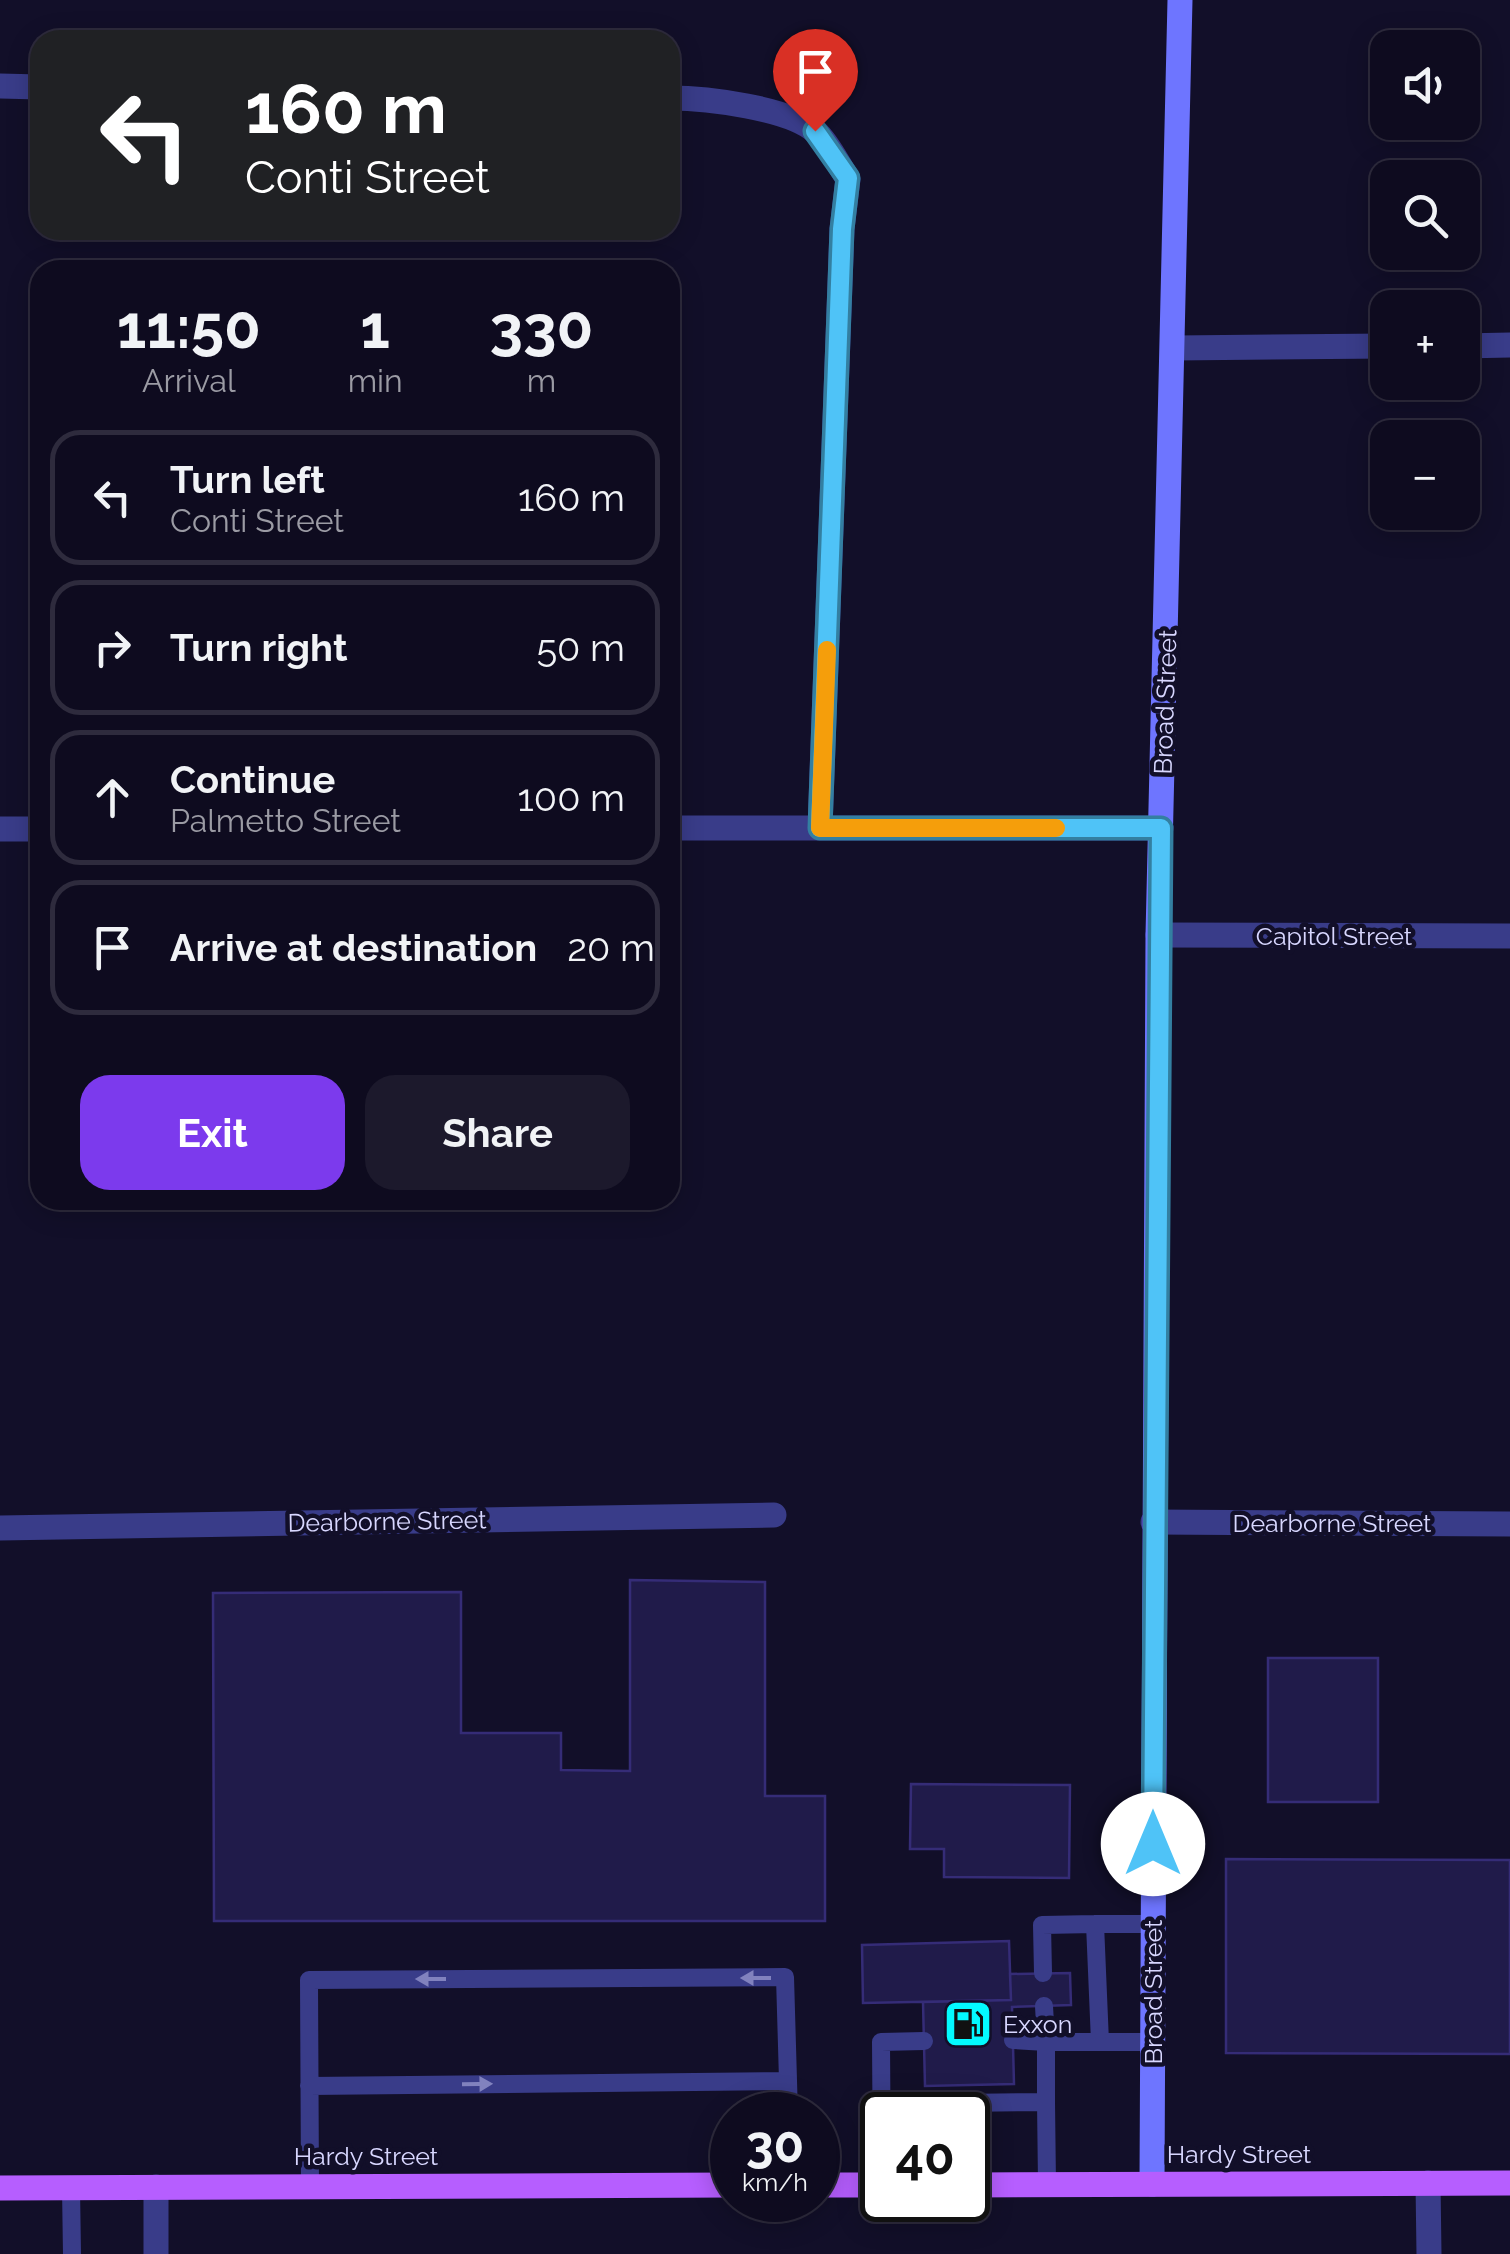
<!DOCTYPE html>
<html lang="en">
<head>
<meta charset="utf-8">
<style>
	body { margin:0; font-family:Raleway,sans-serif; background:#1c192c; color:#f1f3f6; height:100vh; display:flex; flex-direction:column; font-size:38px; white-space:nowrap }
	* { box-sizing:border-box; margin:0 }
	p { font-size:32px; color:#9b9ba4 }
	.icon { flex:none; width:55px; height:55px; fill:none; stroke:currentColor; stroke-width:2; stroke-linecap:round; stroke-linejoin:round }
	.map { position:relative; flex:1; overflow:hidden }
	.panel { position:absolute; left:30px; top:260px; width:650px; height:950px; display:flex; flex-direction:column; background:#0e0b1f; border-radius:30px; box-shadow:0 5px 25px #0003,0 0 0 2px #2e2b3d }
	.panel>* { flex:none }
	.top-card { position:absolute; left:30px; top:30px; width:650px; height:210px; border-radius:30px; box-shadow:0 5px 25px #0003,0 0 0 2px #2e2b3d; background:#202124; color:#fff; overflow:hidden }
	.buttons { position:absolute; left:1370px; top:30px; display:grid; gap:20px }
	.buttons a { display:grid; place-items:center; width:110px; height:110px; border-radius:20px; background:#0e0b1f; box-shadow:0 5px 25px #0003,0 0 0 2px #2e2b3d; font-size:50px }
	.speed { position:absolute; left:710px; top:2092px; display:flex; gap:20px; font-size:50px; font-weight:700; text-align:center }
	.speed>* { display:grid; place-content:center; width:130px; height:130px; border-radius:50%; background:#0e0b1f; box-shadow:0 5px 25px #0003,0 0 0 2px #2e2b3d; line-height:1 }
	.speed small { font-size:25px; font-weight:400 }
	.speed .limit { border:5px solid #111; border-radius:15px; background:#fff; color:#111 }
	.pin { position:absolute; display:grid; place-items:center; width:85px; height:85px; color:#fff; margin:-102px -42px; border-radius:50% 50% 50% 0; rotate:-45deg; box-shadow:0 0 10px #0007 }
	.pin .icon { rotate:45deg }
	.me { position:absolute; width:110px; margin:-55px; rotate:0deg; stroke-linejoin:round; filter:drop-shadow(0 0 8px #0008) }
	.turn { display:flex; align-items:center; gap:35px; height:210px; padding:0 50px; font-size:45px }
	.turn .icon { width:130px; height:130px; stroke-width:2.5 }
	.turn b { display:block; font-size:70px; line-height:85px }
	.eta { display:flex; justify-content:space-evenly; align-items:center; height:170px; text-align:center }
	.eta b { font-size:60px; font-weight:700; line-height:70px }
	.action { display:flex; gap:20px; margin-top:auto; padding:20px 50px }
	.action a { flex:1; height:115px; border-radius:30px; background:#7c3aed; color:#fff; font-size:40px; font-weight:700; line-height:115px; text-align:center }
	.action a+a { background:#1c192c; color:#f1f3f6 }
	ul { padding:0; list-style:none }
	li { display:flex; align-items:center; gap:30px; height:135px; margin:0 20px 15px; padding:0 30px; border:5px solid #2e2b3d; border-radius:30px }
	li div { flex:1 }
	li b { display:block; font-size:38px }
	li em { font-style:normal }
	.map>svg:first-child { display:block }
	.building { fill:#201b4a; stroke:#352c77; stroke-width:2.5 }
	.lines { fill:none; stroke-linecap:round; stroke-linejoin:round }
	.lane { stroke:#393c89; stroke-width:18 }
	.street { stroke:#393c89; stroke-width:25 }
	.secondary { stroke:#6e75ff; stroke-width:25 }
	.primary { stroke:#b65eff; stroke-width:25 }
	.oneway { fill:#8182be }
	.route-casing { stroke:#337fa1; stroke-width:25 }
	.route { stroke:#4fc3f7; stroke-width:18 }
	.slow { stroke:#f59e0b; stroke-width:18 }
	.labels { text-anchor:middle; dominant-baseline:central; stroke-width:9; stroke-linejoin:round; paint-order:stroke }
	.street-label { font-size:25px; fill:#d8d7ff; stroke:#120f29 }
	.poi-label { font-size:25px; fill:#d8d7ff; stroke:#120f29; text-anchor:start }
</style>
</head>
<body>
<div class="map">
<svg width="1510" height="2254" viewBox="0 0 1510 2254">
	<rect width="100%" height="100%" fill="#120f29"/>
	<path class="building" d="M630 1580 765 1582V1796H825V1921H214L213 1593 461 1592V1733H561V1770L630 1771Z
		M1268 1658H1378V1802H1268Z
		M911 1784 1070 1785 1069 1878 944 1877V1849H910Z
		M1226 1859 1510 1860V2054L1226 2053Z
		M1009 1941 1011 2000 863 2003 862 1945Z
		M1070 1973 1071 2005 1012 2007 1014 2084 925 2086 923 2002 1011 2000 1010 1974Z"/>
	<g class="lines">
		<path class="lane" d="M1043 1973 1042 1925 1095 1924
			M1013 2040 1046 2042 1044 2006
			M1100 2042 1095 1924H1153
			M309 2086 788 2081
			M1046 2102V2042H1153
			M881 2104 1046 2102 1047 2184
			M882 2185 881 2042 924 2041
			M310 2187 309 1980 785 1977 789 2115
			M71 2188 72 2254"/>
		<path class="street" d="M0 86 40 87
			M670 98C706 98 790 108 816 132 829 144 838 164 848 179L842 229 820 828
			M1462 346 1510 345
			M1175 348 1388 346
			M670 828H1161
			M0 829H40
			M1158 935 1510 936
			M1153 1522 1510 1524
			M0 1528 774 1515
			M1428 2183 1429 2254
			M156 2187V2254"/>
		<path class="secondary" d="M1152 2184 1158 935 1180 0"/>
		<path class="primary" d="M818 2185H882
			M968 2185 1510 2183
			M0 2188 732 2185"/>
	</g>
	<defs><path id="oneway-solid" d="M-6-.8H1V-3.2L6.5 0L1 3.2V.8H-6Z" transform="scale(2.5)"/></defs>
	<g class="oneway">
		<use href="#oneway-solid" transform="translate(756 1978) rotate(180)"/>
		<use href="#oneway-solid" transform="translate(431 1979) rotate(180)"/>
		<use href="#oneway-solid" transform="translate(477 2084) rotate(-1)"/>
	</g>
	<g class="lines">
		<g class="route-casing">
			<path id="route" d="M815 131 848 178 842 229 820 828H1161L1153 1844"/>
		</g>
		<use href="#route" class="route"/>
		<path class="slow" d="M827 650 820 828H1056"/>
	</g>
	<defs>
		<g id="fuel-square" transform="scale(2.5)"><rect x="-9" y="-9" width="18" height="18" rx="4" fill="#03faff" stroke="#120f29"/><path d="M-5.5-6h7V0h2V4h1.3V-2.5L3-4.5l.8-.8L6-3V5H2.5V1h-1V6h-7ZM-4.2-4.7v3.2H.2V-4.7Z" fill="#111"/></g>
	</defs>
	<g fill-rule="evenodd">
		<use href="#fuel-square" x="968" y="2024"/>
	</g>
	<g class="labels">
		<g class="street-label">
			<text transform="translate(1165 702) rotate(-88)">Broad Street</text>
			<text x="1334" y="936">Capitol Street</text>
			<text transform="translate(387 1521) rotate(-1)">Dearborne Street</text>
			<text x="1332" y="1523">Dearborne Street</text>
			<text transform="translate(1153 1992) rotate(-90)">Broad Street</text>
			<text x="1239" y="2154">Hardy Street</text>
			<text x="366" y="2156">Hardy Street</text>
		</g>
		<g class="poi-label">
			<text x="1003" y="2024">Exxon</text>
		</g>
	</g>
</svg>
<div class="buttons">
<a><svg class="icon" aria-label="sound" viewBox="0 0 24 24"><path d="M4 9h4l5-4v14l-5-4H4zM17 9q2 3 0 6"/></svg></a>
<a><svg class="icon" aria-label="search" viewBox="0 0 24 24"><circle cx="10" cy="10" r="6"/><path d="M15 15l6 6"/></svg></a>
<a>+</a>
<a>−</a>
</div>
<div class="speed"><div>30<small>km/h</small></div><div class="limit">40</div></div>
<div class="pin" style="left:815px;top:131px;background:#d93025"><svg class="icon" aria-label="arrive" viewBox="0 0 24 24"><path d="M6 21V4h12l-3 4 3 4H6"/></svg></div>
<svg class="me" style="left:1153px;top:1844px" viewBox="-20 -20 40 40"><circle r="19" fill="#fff"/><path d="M0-13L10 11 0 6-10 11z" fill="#4fc3f7"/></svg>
<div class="top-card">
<div class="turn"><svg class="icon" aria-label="left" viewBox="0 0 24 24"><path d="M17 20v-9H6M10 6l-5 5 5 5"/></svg><div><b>160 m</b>Conti Street</div></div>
</div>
<section class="panel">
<div class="eta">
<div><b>11:50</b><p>Arrival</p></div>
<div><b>1</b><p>min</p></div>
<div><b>330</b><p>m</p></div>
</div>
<ul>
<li><svg class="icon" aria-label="left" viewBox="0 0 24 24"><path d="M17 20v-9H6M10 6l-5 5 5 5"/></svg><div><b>Turn left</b><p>Conti Street</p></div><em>160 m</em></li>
<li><svg class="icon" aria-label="right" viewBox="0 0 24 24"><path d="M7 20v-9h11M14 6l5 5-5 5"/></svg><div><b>Turn right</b></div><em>50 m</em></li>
<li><svg class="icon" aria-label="ahead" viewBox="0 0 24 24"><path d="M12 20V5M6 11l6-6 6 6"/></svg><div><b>Continue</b><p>Palmetto Street</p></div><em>100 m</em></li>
<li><svg class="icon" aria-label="arrive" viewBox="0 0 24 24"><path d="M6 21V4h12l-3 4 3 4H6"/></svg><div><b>Arrive at destination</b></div><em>20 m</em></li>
</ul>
<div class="action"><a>Exit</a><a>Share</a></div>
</section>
</div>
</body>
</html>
